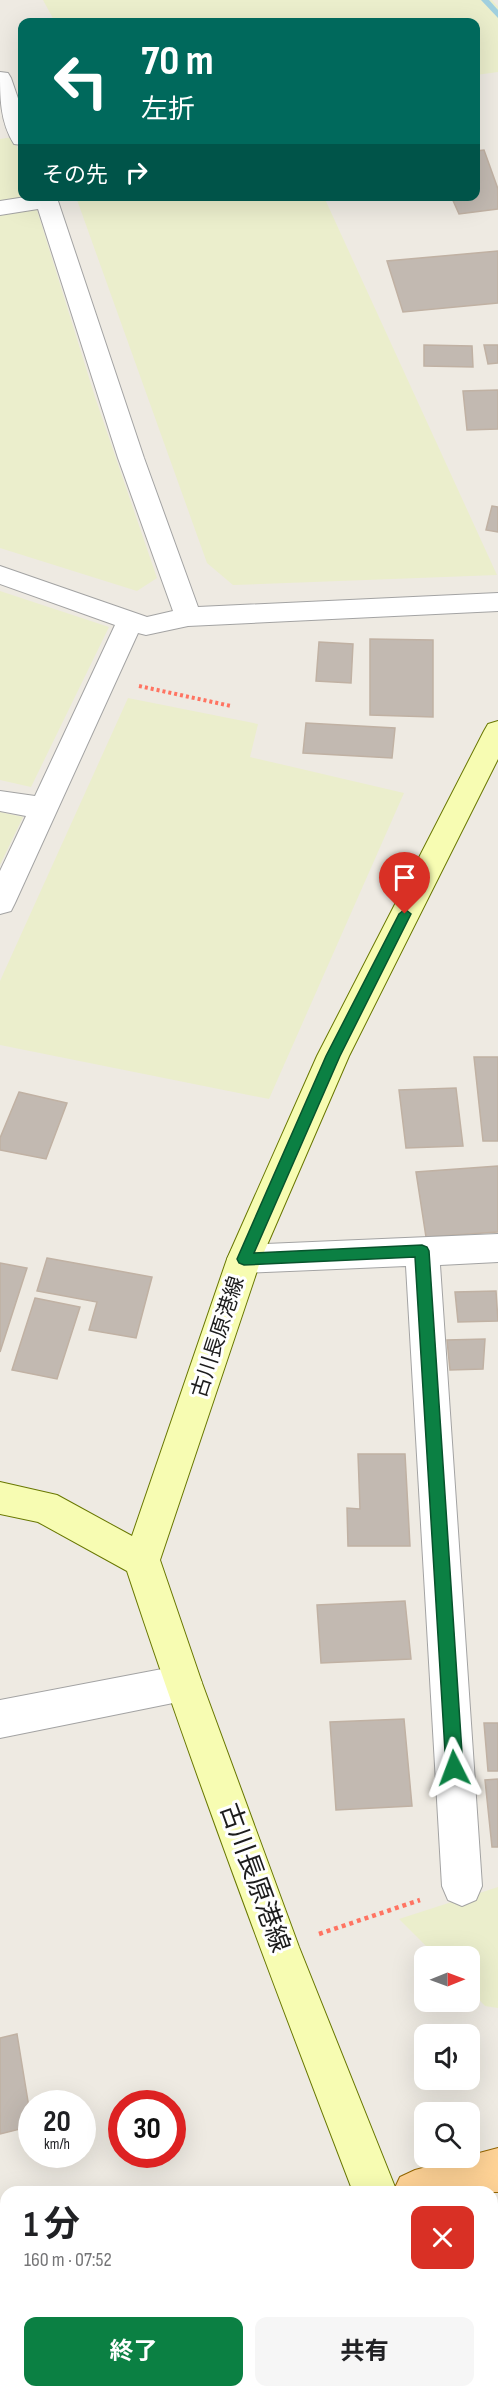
<!DOCTYPE html>
<html lang="ja">
<head>
<meta charset="utf-8">
<style>
	body { margin:0; font-family:"Sofia Sans Condensed","Noto Sans JP",sans-serif; background:#f6f6f6; color:#202124; height:100vh; display:flex; flex-direction:column; font-size:22px; white-space:nowrap }
	* { box-sizing:border-box; margin:0 }
	p { font-size:20px; color:#757577 }
	.icon { flex:none; width:33px; height:33px; fill:none; stroke:currentColor; stroke-width:2; stroke-linecap:round; stroke-linejoin:round }
	.map { position:relative; flex:1; overflow:hidden }
	.details { position:absolute; left:0px; top:2186px; width:498px; height:212px; display:flex; flex-direction:column; background:#fff; border-radius:18px 18px 0 0; box-shadow:0 6px 24px #0002 }
	.details>* { flex:none }
	.banner { position:absolute; left:18px; top:18px; width:462px; height:183px; border-radius:12px; box-shadow:0 6px 24px #0002; background:#00695c; color:#fff; overflow:hidden }
	.needle { width:39px; rotate:89deg }
	.controls { position:absolute; left:414px; top:1946px; display:grid; gap:12px }
	.controls a { display:grid; place-items:center; width:66px; height:66px; border-radius:12px; background:#fff; box-shadow:0 6px 24px #0002; font-size:30px }
	.speed { position:absolute; left:18px; top:2090px; display:flex; gap:12px; font-size:30px; font-weight:700; text-align:center }
	.speed>* { display:grid; place-content:center; width:78px; height:78px; border-radius:50%; background:#fff; box-shadow:0 6px 24px #0002; line-height:1 }
	.speed small { font-size:15px; font-weight:400 }
	.speed .limit { border:9px solid #d22; background:#fff; color:#111 }
	.pin { position:absolute; display:grid; place-items:center; width:51px; height:51px; color:#fff; margin:-62px -26px; border-radius:50% 50% 50% 0; rotate:-45deg; box-shadow:0 0 6px #0007 }
	.pin .icon { rotate:45deg }
	.me { position:absolute; width:66px; margin:-33px; rotate:357deg; stroke-linejoin:round; filter:drop-shadow(0 0 4px #0008) }
	.turn { display:flex; align-items:center; gap:21px; height:126px; padding:0 24px; font-size:27px }
	.turn .icon { width:78px; height:78px; stroke-width:2.5 }
	.turn b { display:block; font-size:42px; line-height:51px }
	.then { display:flex; align-items:center; height:57px; padding:0 24px; background:#0003; gap:12px; font-size:22px }
	.round { display:grid; place-items:center; flex:none; width:63px; height:63px; border-radius:12px; background:#f6f6f6 }
	.summary { display:flex; align-items:center; justify-content:space-between; height:102px; padding:0 24px }
	h1 { font-size:36px; font-weight:700; line-height:45px }
	.primary-button { display:flex; gap:12px; margin-top:auto; padding:12px 24px }
	.primary-button a { flex:1; height:69px; border-radius:12px; background:#0b8043; color:#fff; font-size:24px; font-weight:700; line-height:69px; text-align:center }
	.primary-button a+a { background:#f6f6f6; color:#202124 }
	.map>svg:first-child { display:block }
	.farmland { fill:#ebeecc }
	.lines { fill:none; stroke-linecap:round; stroke-linejoin:round }
	.stream { fill:#a0cfde; fill-rule:evenodd }
	.building { fill:#c2b9b1; stroke:#c0b1a3; stroke-width:1.5 }
	.minor-casing { stroke:#a3a3a3; stroke-width:2 }
	.tertiary-casing { stroke:#a3a3a3; stroke-width:2 }
	.secondary-casing { stroke:#687700; stroke-width:2 }
	.primary-casing { stroke:#956600; stroke-width:2 }
	.path-far1 { stroke:#ff7462; stroke-width:4; stroke-dasharray:3 3; stroke-linecap:butt }
	.path { stroke:#ff7462; stroke-width:4.5; stroke-dasharray:4 4; stroke-linecap:butt }
	.minor { fill:#fff; fill-rule:evenodd }
	.tertiary { fill:#fff; fill-rule:evenodd }
	.secondary { fill:#f7fcb2; fill-rule:evenodd }
	.primary { fill:#ffd396; fill-rule:evenodd }
	.route { fill:#0b8043; stroke:#07532c; stroke-width:1.5 }
	.labels { text-anchor:middle; dominant-baseline:central; stroke-width:6; stroke-linejoin:round; paint-order:stroke }
	.street-label { font-size:21px; fill:#1c1c1c; stroke:#fff }
	.near-street-label { font-size:26px; fill:#1c1c1c; stroke:#fff }
</style>
</head>
<body>
<div class="map">
<svg width="498" height="2396" viewBox="0 0 498 2396">
	<rect width="100%" height="100%" fill="#eeeae2"/>
	<path class="farmland" d="M43 0H492L498 7V72L476 75V22H55Z
		M14 137 22 164V196L33 197 95 397 157 578 137 591 0 548V139Z
		M76 197H324L497 575 233 585 207 563Z
		M0 591 109 627 31 787 0 780Z
		M128 698 258 724 250 757 404 793 269 1099 0 1045V981Z
		M0 812 23 817 0 865Z
		M498 1887V2008L485 2006 470 1990V1956H436L399 1919Z"/>
	<g class="lines">
		<path class="stream" d="M481 0H489L498 10V18Z"/>
	</g>
	<path class="building" d="M484 150 498 189V209L459 214 451 196H476V151Z
		M498 251V303L403 312 387 261Z
		M424 345 472 346 473 367 424 366Z
		M484 345H498V363L488 364Z
		M498 390V429L467 430 463 391Z
		M492 506 498 507V532L486 530Z
		M370 639 433 640V717L370 715Z
		M319 642 353 644 351 683 316 681Z
		M306 723 395 728 392 758 303 753Z
		M474 1057H498V1141H483Z
		M456 1088 463 1146 406 1148 399 1090Z
		M19 1092 67 1103 46 1159 0 1150V1138Z
		M498 1166V1232L426 1237 416 1172Z
		M47 1258 152 1277 136 1338 89 1330 97 1302 37 1291Z
		M0 1263 27 1268 0 1352Z
		M496 1291 498 1321 458 1322 455 1292Z
		M35 1298 80 1307 57 1379 12 1370Z
		M485 1339 483 1369 450 1370 447 1340Z
		M358 1454H405L410 1546H348L347 1508 360 1509Z
		M405 1601 411 1659 321 1663 317 1605Z
		M404 1719 412 1806 336 1810 330 1722Z
		M484 1723H498V1771H488Z
		M498 1779V1847H492L485 1780Z
		M17 2034 32 2126 0 2134V2038Z"/>
	<g class="lines">
		<g class="minor-casing">
			<path id="minor" d="M0 72 8 73 11 78 22 110V145L14 144C0 122 0 97 0 72Z
				M32 196H56L58 201 144 458 198 607 498 593V611L188 626 146 635 138 633 15 903 11 911 0 914V871L26 816 0 811V791L35 796 115 625 0 584V566L147 617 173 611 118 458 38 209 0 215V201Z
				M498 1234V1262L440 1265 482 1886 476 1900 462 1906 448 1900 442 1886 406 1266 244 1273 232 1269 227 1259 232 1249 244 1245Z
				M183 1665 196 1670 202 1683 196 1696 183 1701 0 1738V1700Z"/>
		</g>
		<g class="tertiary-casing">
			<path id="tertiary" d="M492 2382 498 2396H451L449 2391H492Z"/>
		</g>
		<g class="secondary-casing">
			<path id="secondary" d="M498 721V759L349 1056 261 1259 160 1560 202 1683 299 1947 397 2192H353C274 1986 196 1780 127 1571L38 1522 0 1514V1482L57 1495 132 1536 227 1259 317 1056 484 731 488 724Z"/>
		</g>
		<g class="primary-casing">
			<path id="primary" d="M498 2148V2192H393L400 2177 415 2170Z
				M498 2261V2305L492 2307V2263Z
				M6 2286V2330L0 2332V2288Z
				M75 2391H137L135 2396H73Z"/>
		</g>
		<path class="path-far1" d="M139 686 231 706"/>
		<path class="path" d="M319 1934 420 1900"/>
		<use href="#minor" class="minor"/>
		<use href="#tertiary" class="tertiary"/>
		<use href="#secondary" class="secondary"/>
		<use href="#primary" class="primary"/>
	</g>
	<path class="route" d="M405 909 411 914 340 1056 254 1253 422 1245 427 1247 429 1251 463 1768 460 1774 454 1776 449 1774 446 1768 415 1257 244 1265 239 1263 237 1259 326 1056 399 914Z"/>
	<g class="labels">
		<g class="street-label">
			<text transform="translate(218 1337) rotate(-72)">古川長原港線</text>
		</g>
		<g class="near-street-label">
			<text transform="translate(254 1878) rotate(70)">古川長原港線</text>
		</g>
	</g>
</svg>
<div class="controls">
<a><svg class="needle" viewBox="-14 -14 28 28"><path d="M0-13l5 13h-10z" fill="#e53935"/><path d="M0 13l5-13h-10z" fill="#757577"/></svg></a>
<a><svg class="icon" aria-label="sound" viewBox="0 0 24 24"><path d="M4 9h4l5-4v14l-5-4H4zM17 9q2 3 0 6"/></svg></a>
<a><svg class="icon" aria-label="search" viewBox="0 0 24 24"><circle cx="10" cy="10" r="6"/><path d="M15 15l6 6"/></svg></a>
</div>
<div class="speed"><div>20<small>km/h</small></div><div class="limit">30</div></div>
<div class="pin" style="left:405px;top:914px;background:#d93025"><svg class="icon" aria-label="arrive" viewBox="0 0 24 24"><path d="M6 21V4h12l-3 4 3 4H6"/></svg></div>
<svg class="me" style="left:454px;top:1768px" viewBox="-20 -20 40 40"><path d="M0-17L14 15 0 8-14 15z" fill="#0b8043" stroke="#fff" stroke-width="4"/></svg>
<div class="banner">
<div class="turn"><svg class="icon" aria-label="left" viewBox="0 0 24 24"><path d="M17 20v-9H6M10 6l-5 5 5 5"/></svg><div><b>70 m</b>左折</div></div>
<div class="then">その先<svg class="icon" aria-label="right" viewBox="0 0 24 24"><path d="M7 20v-9h11M14 6l5 5-5 5"/></svg></div>
</div>
<section class="details">
<div class="summary"><div><h1>1 分</h1><p>160 m · 07:52</p></div><a class="round" style="background:#d93025;color:#fff"><svg class="icon" aria-label="close" viewBox="0 0 24 24"><path d="M6 6l12 12M18 6L6 18"/></svg></a></div>
<div class="primary-button"><a>終了</a><a>共有</a></div>
</section>
</div>
</body>
</html>
